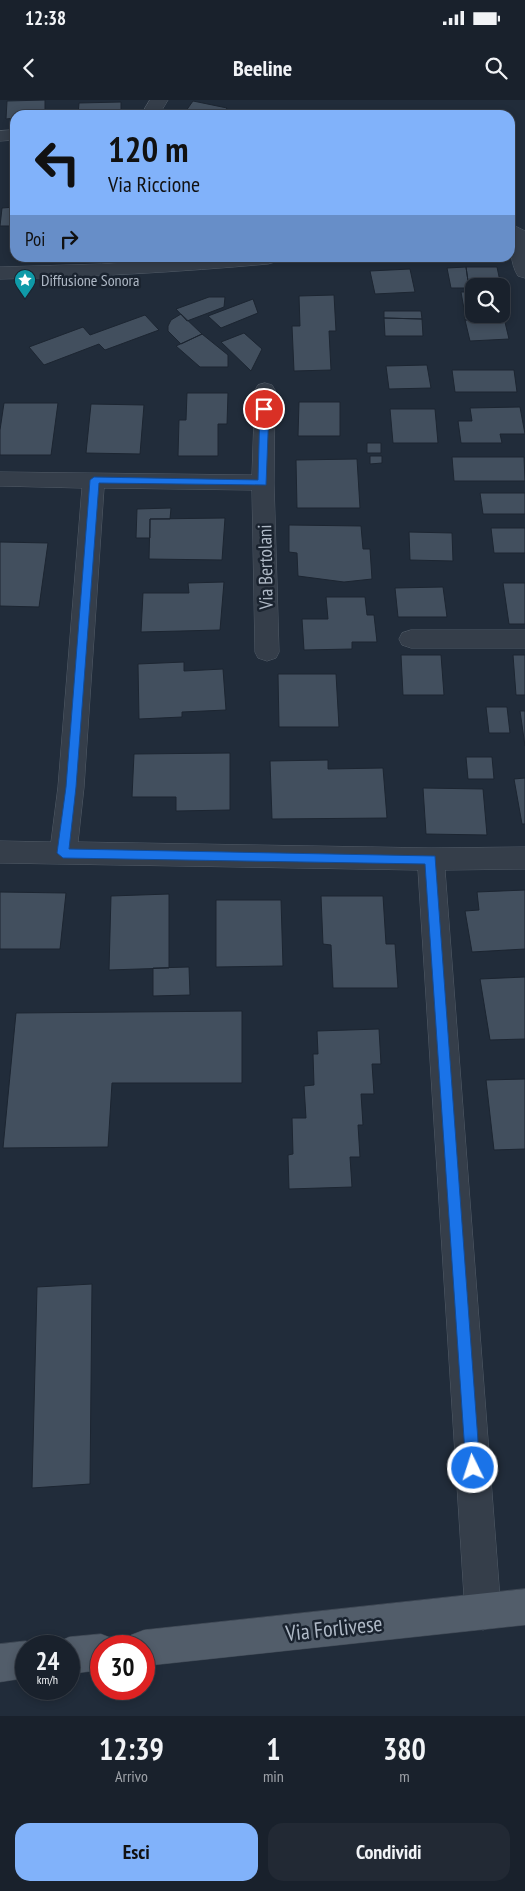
<!DOCTYPE html>
<html lang="it">
<head>
<meta charset="utf-8">
<style>
	body { margin:0; font-family:"PT Sans Narrow",sans-serif; background:#222934; color:#f1f3f6; height:100vh; display:flex; flex-direction:column; font-size:19px; white-space:nowrap }
	* { box-sizing:border-box; margin:0 }
	p { font-size:16px; color:#9fa3a9 }
	.icon { flex:none; width:28px; height:28px; fill:none; stroke:currentColor; stroke-width:2; stroke-linecap:round; stroke-linejoin:round }
	.map { position:relative; height:1616px; overflow:hidden }
	.details { display:flex; flex-direction:column; background:#19212c; flex:1 }
	.details>* { flex:none }
	.guide { position:absolute; left:10px; top:10px; width:505px; height:152px; border-radius:15px; box-shadow:0 2px 8px #0003,0 0 0 1px #373e48; background:#81b2fa; color:#111; overflow:hidden }
	.fabs { position:absolute; left:465px; top:178px; display:grid; gap:10px }
	.fabs a { display:grid; place-items:center; width:45px; height:45px; border-radius:10px; background:#19212c; box-shadow:0 2px 8px #0003,0 0 0 1px #373e48; font-size:25px }
	.speed { position:absolute; left:15px; top:1535px; display:flex; gap:10px; font-size:25px; font-weight:700; text-align:center }
	.speed>* { display:grid; place-content:center; width:65px; height:65px; border-radius:50%; background:#19212c; box-shadow:0 2px 8px #0003,0 0 0 1px #373e48; line-height:1 }
	.speed small { font-size:12px; font-weight:400 }
	.speed .limit { border:8px solid #d22; background:#fff; color:#111 }
	.pin { position:absolute; display:grid; place-items:center; width:42px; height:42px; color:#fff; margin:-21px; border:2px solid #fff; border-radius:50%; box-shadow:0 1px 5px #0007 }
	.me { position:absolute; width:55px; margin:-28px; rotate:356deg; stroke-linejoin:round; filter:drop-shadow(0 0 4px #0008) }
	.turn { display:flex; align-items:center; gap:18px; height:105px; padding:0 15px; font-size:22px }
	.turn .icon { width:65px; height:65px; stroke-width:2.5 }
	.turn b { display:block; font-size:35px; line-height:42px }
	.then { display:flex; align-items:center; height:48px; padding:0 15px; background:#0003; gap:10px; font-size:19px }
	.eta { display:flex; justify-content:space-evenly; align-items:center; height:85px; text-align:center }
	.eta b { font-size:30px; font-weight:600; line-height:35px }
	.primary-button { display:flex; gap:10px; margin-top:auto; padding:10px 15px }
	.primary-button a { flex:1; height:58px; border-radius:15px; background:#81b2fa; color:#111; font-size:20px; font-weight:600; line-height:58px; text-align:center }
	.primary-button a+a { background:#222934; color:#f1f3f6 }
	.status { display:flex; justify-content:space-between; align-items:center; height:35px; padding:0 25px; background:#19212c; direction:ltr }
	.status svg { height:14px; fill:currentColor }
	header { display:flex; justify-content:space-between; align-items:center; height:65px; padding:0 15px; background:#19212c; font-size:22px; font-weight:600 }
	.map>svg:first-child { display:block }
	.building { fill:#424f5e; stroke:#1c2531 }
	.lines { fill:none; stroke-linecap:round; stroke-linejoin:round }
	.street-casing { stroke:#525c68; stroke-width:1 }
	.primary-casing { stroke:#3e4753; stroke-width:1 }
	.street { fill:#353e4a; fill-rule:evenodd }
	.primary { fill:#525d6a; fill-rule:evenodd }
	.route { fill:#1a73e8; stroke:#114b97 }
	.labels { text-anchor:middle; dominant-baseline:central; stroke-width:5; stroke-linejoin:round; paint-order:stroke }
	.far-poi-label { font-size:16px; fill:#afb9c6; stroke:#1a232f; text-anchor:start }
	.street-label { font-size:19px; fill:#afb9c6; stroke:#1a232f }
	.near-street-label { font-size:22px; fill:#afb9c6; stroke:#1a232f }
</style>
</head>
<body>
<div class="status"><b>12:38</b><svg viewBox="0 0 49 12"><path d="M0 12V9h3v3zM5 12V6h3v6zM10 12V3h3v9zM15 12V0h3v12zM26 1h20v11H26zM47 4h2v5h-2z"/></svg></div>
<header><svg class="icon" aria-label="back" viewBox="0 0 24 24"><path d="M15 5l-7 7 7 7"/></svg>Beeline<svg class="icon" aria-label="search" viewBox="0 0 24 24"><circle cx="10" cy="10" r="6"/><path d="M15 15l6 6"/></svg></header>
<div class="map">
<svg width="525" height="1616" viewBox="0 0 525 1616">
	<rect width="100%" height="100%" fill="#212c3a"/>
	<path class="building" d="M45 0V15H15V18L6 19 7 1Z
		M193 1 227 8 222 15H183Z
		M121 2V15H78L79 3Z
		M15 107V126H0L2 108Z
		M466 167H497L501 186 469 188Z
		M466 167 469 188H451L447 168Z
		M410 169 415 192 375 194 370 171Z
		M461 192H474V208L464 209Z
		M334 195 336 231H329L331 270 294 271 292 226H300L299 196Z
		M209 197H225L224 207 187 221 176 209Z
		M253 199 258 213 221 228 208 216Z
		M474 208V214H501L502 208 504 218 465 220 464 209Z
		M384 211H421L422 219 384 218Z
		M181 214 202 234 181 244 168 231V226L171 220Z
		M145 215 159 230 105 250 99 244 44 265 29 247 83 227 90 235Z
		M384 218 422 219 423 236H385Z
		M504 218 509 239 470 241 465 220Z
		M244 233 262 249 251 271 221 242Z
		M202 234 228 255V267H200L176 246Z
		M427 265 431 288 389 289 386 266Z
		M452 270H514L517 292H455Z
		M187 293H228L227 324H218V356H178L179 320H186Z
		M299 302H340V336H298Z
		M4 303H58L51 355H0V330Z
		M91 304 144 305 140 354 86 353Z
		M520 307 525 334H500L502 343H461L458 321H472L470 308Z
		M390 309H435L438 343H393Z
		M367 343H381V353H367Z
		M370 356H382V363L370 364Z
		M452 357H524L525 381H454Z
		M357 359 360 408H297L296 360Z
		M480 393H525V414H483Z
		M171 408 170 419H150V438H136L137 409Z
		M225 418 222 460 149 459 150 419Z
		M289 425 361 426 363 449H370L372 479 344 482 298 476 297 453 289 452Z
		M491 428H525V453H494Z
		M409 432 452 433 453 461 410 460Z
		M0 442 48 443 39 507 0 506Z
		M224 482 220 530 141 532 143 493H189L188 483Z
		M503 483H525V524H509Z
		M443 487 447 517H398L395 488Z
		M326 497H365L367 515H374L377 542H352V549L304 550 302 519H328Z
		M401 555H441L444 595H403Z
		M513 555H525V595H516Z
		M184 562V571L223 569 226 610 182 612V617L139 619 138 564Z
		M278 574H336L339 627H279Z
		M486 607H507L510 633H489Z
		M520 611H525V646Z
		M230 653V710L176 711V697H132L134 654Z
		M466 657H492L494 679H468Z
		M328 660V669L383 668 387 718 272 719 270 661Z
		M525 678V724H522L514 679Z
		M423 688 483 689 487 735 426 734Z
		M525 790V849L472 852 465 811 479 810 477 792Z
		M0 792 66 793 60 849H0Z
		M169 794V868L109 870 111 796Z
		M321 796H383L386 844H395L398 888H333L331 845 323 844Z
		M216 800H281L283 866 216 867Z
		M189 867 190 895 153 896V868Z
		M525 877V939L490 940 480 879Z
		M242 911V983H112L108 1047 3 1048 16 913Z
		M379 929 381 964H372L374 994H361L363 1025H358L360 1057H350L352 1087 289 1089 288 1055 293 1054 292 1018H306L304 986 314 985 313 954H318L317 931Z
		M525 979V1049L494 1050 486 980Z
		M92 1184 90 1384 32 1388 37 1187Z"/>
	<g class="lines">
		<g class="street-casing">
			<path id="street" d="M150 0H168L159 15H141Z
				M15 30V40L0 41V31Z
				M517 127 525 131V178L518 176C510 164 510 144 510 129Z
				M205 158H278L275 162 268 164C179 172 90 177 0 179V167L101 164Z
				M265 283 272 285 275 290 274 383 279 552 276 558 267 561 258 558 255 552 252 390 104 388 84 687 78 742 431 748 525 747V769L445 770 501 1512 496 1525 483 1530 470 1525 465 1512 418 770 0 763V741L51 742 58 687 82 388 0 386V372L252 375 255 290 258 285Z
				M411 530H525V548H411L402 545 399 539 402 533Z"/>
		</g>
		<g class="primary-casing">
			<path id="primary" d="M525 1489V1525L144 1566V1546H126L131 1535 144 1530Z
				M101 1534 114 1539 117 1546H101V1570L69 1574V1546H55L56 1543 69 1537Z
				M26 1541 38 1546H26V1578L0 1582V1544Z"/>
		</g>
		<use href="#street" class="street"/>
		<use href="#primary" class="primary"/>
	</g>
	<path class="route" d="M264 306 269 309 266 385 99 383 76 687 69 749 435 756 480 1368 478 1373 473 1375 468 1373 466 1368 425 764 63 758 57 753 66 687 90 380 94 377 258 380 260 309Z"/>
	<defs>
		<g id="sight-pin" transform="scale(1.125)"><path d="M0 17L-7.5 6A9.5 9.5 0 1 1 7.5 6Z" fill="#0f9aa8" stroke="#1a232f"/><path d="M0-6L1.8-2.2L6-1.7L2.9 1.2L3.7 5.4L0 3.3L-3.7 5.4L-2.9 1.2L-6-1.7L-1.8-2.2Z" fill="#fff"/></g>
	</defs>
	<g fill-rule="evenodd">
		<use href="#sight-pin" x="25" y="180"/>
	</g>
	<g class="labels">
		<g class="far-poi-label">
			<text x="41" y="180">Diffusione Sonora</text>
		</g>
		<g class="street-label">
			<text transform="translate(265 467) rotate(-91)">Via Bertolani</text>
		</g>
		<g class="near-street-label">
			<text transform="translate(334 1528) rotate(-6)">Via Forlivese</text>
		</g>
	</g>
</svg>
<div class="fabs">
<a><svg class="icon" aria-label="search" viewBox="0 0 24 24"><circle cx="10" cy="10" r="6"/><path d="M15 15l6 6"/></svg></a>
</div>
<div class="speed"><div>24<small>km/h</small></div><div class="limit">30</div></div>
<div class="pin" style="left:264px;top:309px;background:#d93025"><svg class="icon" aria-label="arrive" viewBox="0 0 24 24"><path d="M6 21V4h12l-3 4 3 4H6"/></svg></div>
<svg class="me" style="left:473px;top:1368px" viewBox="-20 -20 40 40"><circle r="17" fill="#1a73e8" stroke="#fff" stroke-width="3"/><path d="M0-11L8 9 0 5-8 9z" fill="#fff"/></svg>
<div class="guide">
<div class="turn"><svg class="icon" aria-label="left" viewBox="0 0 24 24"><path d="M17 20v-9H6M10 6l-5 5 5 5"/></svg><div><b>120 m</b>Via Riccione</div></div>
<div class="then">Poi<svg class="icon" aria-label="right" viewBox="0 0 24 24"><path d="M7 20v-9h11M14 6l5 5-5 5"/></svg></div>
</div>
</div>
<section class="details">
<div class="eta">
<div><b>12:39</b><p>Arrivo</p></div>
<div><b>1</b><p>min</p></div>
<div><b>380</b><p>m</p></div>
</div>
<div class="primary-button"><a>Esci</a><a>Condividi</a></div>
</section>
</body>
</html>
